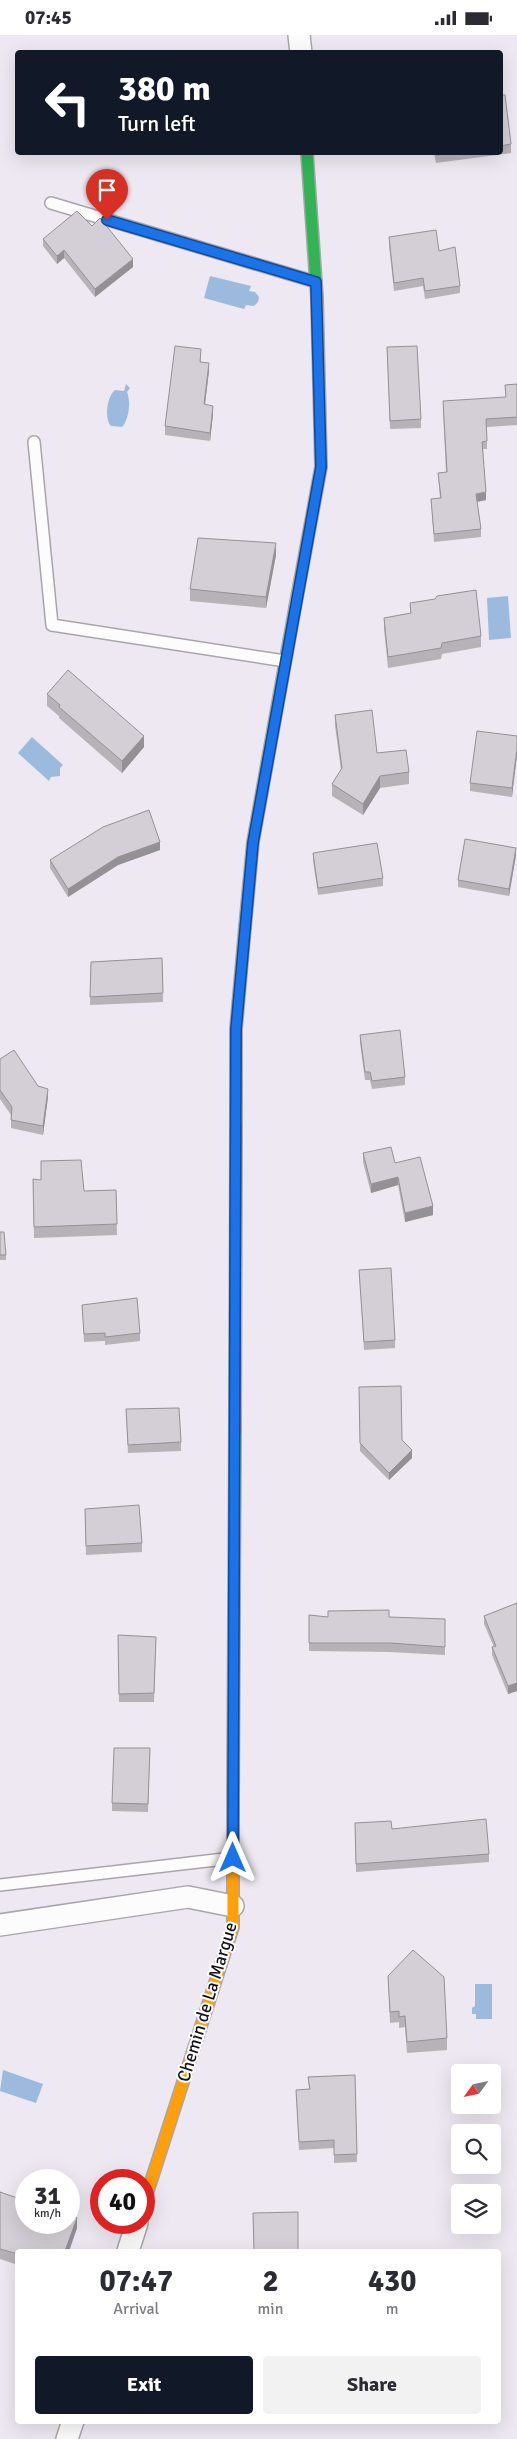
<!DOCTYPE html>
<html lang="en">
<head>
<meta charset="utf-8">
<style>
	body { margin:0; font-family:Signika,sans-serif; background:#f2f2f3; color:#2b2b33; height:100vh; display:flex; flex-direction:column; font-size:19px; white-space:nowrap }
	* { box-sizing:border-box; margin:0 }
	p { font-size:16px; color:#7c7c81 }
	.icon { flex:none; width:28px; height:28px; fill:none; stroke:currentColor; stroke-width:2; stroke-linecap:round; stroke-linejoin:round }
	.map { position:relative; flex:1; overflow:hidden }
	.side { position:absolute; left:15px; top:2214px; width:486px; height:175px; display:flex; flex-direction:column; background:#fff; border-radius:5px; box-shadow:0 5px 20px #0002 }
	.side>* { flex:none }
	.guide { position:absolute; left:15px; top:15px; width:488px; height:105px; border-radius:5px; box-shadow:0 5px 20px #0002; background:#111827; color:#fff; overflow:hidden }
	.needle { width:32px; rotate:237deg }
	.controls { position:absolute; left:451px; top:2029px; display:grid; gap:10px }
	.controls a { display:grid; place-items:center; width:50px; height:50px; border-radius:5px; background:#fff; box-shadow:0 5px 20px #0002; font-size:25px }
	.speed { position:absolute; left:15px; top:2134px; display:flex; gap:10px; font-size:25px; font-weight:700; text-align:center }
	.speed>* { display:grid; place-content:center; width:65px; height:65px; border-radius:50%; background:#fff; box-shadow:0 5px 20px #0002; line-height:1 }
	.speed small { font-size:12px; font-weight:400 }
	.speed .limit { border:8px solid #d22; background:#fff; color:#111 }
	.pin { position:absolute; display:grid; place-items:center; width:42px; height:42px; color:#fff; margin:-51px -21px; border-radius:50% 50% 50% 0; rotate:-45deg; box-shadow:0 0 5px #0007 }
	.pin .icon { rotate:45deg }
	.me { position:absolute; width:55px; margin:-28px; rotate:0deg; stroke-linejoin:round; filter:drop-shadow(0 0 4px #0008) }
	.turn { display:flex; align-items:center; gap:18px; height:105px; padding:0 20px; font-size:22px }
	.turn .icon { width:65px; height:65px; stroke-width:2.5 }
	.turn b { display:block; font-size:35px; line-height:42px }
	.eta { display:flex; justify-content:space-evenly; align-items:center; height:85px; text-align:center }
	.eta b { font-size:30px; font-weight:700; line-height:35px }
	.button { display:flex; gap:10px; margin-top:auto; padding:10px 20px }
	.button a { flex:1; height:58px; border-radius:5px; background:#111827; color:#fff; font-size:20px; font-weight:700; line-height:58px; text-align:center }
	.button a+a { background:#f2f2f3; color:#2b2b33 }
	.status { display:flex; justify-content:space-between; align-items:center; height:35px; padding:0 25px; background:#fff; direction:ltr }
	.status svg { height:14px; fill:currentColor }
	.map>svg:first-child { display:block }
	.water { fill:#9bbadd }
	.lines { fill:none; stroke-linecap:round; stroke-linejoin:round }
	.lane-casing { stroke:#a9a5ac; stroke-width:14 }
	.street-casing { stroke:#a9a5ac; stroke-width:24 }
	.fast-casing { stroke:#a9a5ac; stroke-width:14 }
	.slow-casing { stroke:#a9a5ac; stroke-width:14 }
	.jam-casing { stroke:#a9a5ac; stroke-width:14 }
	.lane { stroke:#fcfcfd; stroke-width:11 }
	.street { stroke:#fcfcfd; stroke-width:21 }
	.fast { stroke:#30b455; stroke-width:11 }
	.slow { stroke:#ff9f0a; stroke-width:11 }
	.jam { stroke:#e5322d; stroke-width:11 }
	.wall { fill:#b6b2b8 }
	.shaded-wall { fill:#949196 }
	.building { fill:#d4cfd6; stroke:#949196 }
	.route-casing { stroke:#114b97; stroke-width:12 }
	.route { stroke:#1a73e8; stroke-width:9 }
	.labels { text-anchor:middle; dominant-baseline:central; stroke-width:4; stroke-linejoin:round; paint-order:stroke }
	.street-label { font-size:18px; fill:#161218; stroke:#fff }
</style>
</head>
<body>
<div class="status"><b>07:45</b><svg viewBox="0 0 49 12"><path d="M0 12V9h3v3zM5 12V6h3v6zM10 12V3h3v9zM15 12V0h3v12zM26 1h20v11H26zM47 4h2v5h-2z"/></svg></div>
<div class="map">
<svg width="517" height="2404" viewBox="0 0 517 2404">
	<rect width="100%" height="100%" fill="#ede8f1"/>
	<path class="water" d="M210 241 251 251 249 256 255 257 259 262 258 267 254 271 246 270 244 274 204 263Z
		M126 349 130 353 127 357C131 366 129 385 122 392L111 391C104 384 107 361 115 355L124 356Z
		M508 561 511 603 489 605 487 563Z
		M32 702 63 730 60 733V741L51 742 49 746 18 718Z
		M475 1949H492V1984H476V1979H472V1973L475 1971Z
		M3 2035 43 2049 36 2068 0 2056Z"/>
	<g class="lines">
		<g class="lane-casing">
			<path id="lane" d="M51 168 316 247
				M34 407 52 590 285 626
				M0 1850 233 1823"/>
		</g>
		<g class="street-casing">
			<path id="street" d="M299 0 301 18
				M0 1890 188 1862 233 1871
				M128 2216 137 2188
				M67 2404 73 2386"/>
		</g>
		<g class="fast-casing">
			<path id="fast" d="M307 118 317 263
				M245 892 253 807 295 573
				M233 1759 235 1397"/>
		</g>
		<g class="slow-casing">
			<path id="slow" d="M295 573 321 432 317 263
				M236 1090V994L245 892
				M144 2168 233 1892V1759"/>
		</g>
		<g class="jam-casing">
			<path id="jam" d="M235 1397 236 1090"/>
		</g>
		<use href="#lane" class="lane"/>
		<use href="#street" class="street"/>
		<use href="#fast" class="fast"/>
		<use href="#slow" class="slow"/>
		<use href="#jam" class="jam"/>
	</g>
	<path class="wall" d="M500 60 511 109V118L436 128 434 118H500Z
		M92 191 133 232 95 262 64 223 57 229 43 211V204Z
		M389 202 439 216 460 251V258L425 264 423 251 394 256 389 210Z
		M387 312 421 384V393L390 394Z
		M201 322V327L209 336 205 369 213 379 210 406 165 400V391Z
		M517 349V390L487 392V414H483L486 465 477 467 481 494V502L434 507 431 464 440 463 438 438H446L443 374 506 362 505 350Z
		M276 520 266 573 190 566V554Z
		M410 568 481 601V612L442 619 441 624 388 633 384 594V583L410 578Z
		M47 659 144 712 122 738 59 683V681L47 671Z
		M335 680 377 718 409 737V749L380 753 363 780 332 761V749L341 735 335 691Z
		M517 701 512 762 470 756V748Z
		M160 815 118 830 68 862 50 833V825Z
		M313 818 383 843V851L318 860 313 826Z
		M516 820 509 861 458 852V845Z
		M162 923 163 967 90 970 91 927Z
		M360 1000 405 1042V1050L372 1054 370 1045H365L360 1008Z
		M0 1024 38 1051 48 1062 43 1100 11 1093V1080L0 1064Z
		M363 1118 395 1128 433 1180 405 1187 398 1150 371 1158 363 1127Z
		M41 1145 84 1156 116 1155 117 1200 34 1203 33 1155Z
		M0 1197 6 1220V1225H0Z
		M359 1235 395 1305V1313L364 1315Z
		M82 1270 140 1298V1306L105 1310V1306L84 1307Z
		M359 1352 402 1405 412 1423 389 1445 360 1416Z
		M126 1374 181 1407V1416L128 1418Z
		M85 1474 142 1508V1517L86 1520Z
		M517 1568V1656L508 1659 492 1620V1612H494L484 1589V1581Z
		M309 1580 328 1582 445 1584V1620L390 1617 309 1616Z
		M118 1600 156 1602 154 1667H119Z
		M150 1713 148 1777 112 1776V1768Z
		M355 1788 392 1794 489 1819V1827L356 1837Z
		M388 1941 447 2003V2015L407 2018 405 1992 399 1993V1987L390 1988Z
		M355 2040 357 2127 334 2128V2113L299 2115 296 2055 309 2054 308 2042Z
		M0 2157 77 2193 69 2216H18V2230L0 2224Z"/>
	<path class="shaded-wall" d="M64 215V223L57 229V221Z
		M133 224V232L95 262V254Z
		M209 328V336L204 377V369Z
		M213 371V379L210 406V398Z
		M486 457V465L476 467V459Z
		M276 508V520L266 573V562Z
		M144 701V712L122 738V726Z
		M517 713V721L512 762V753Z
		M380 741V753L363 780V769Z
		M160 807V815L118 830 68 862V854L118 822Z
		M516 813V820L509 861V854Z
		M48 1054V1062L43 1100V1091Z
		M398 1142V1150L371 1158V1149Z
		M433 1171V1180L405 1187V1178Z
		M412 1415V1423L389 1445V1438Z
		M517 1648V1656L508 1659V1651Z
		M77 2183V2193L69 2216H65Z"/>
	<path class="building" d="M500 60H505L511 109 500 111Z
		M435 118H453L436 120Z
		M77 176 92 191 100 183 133 224 95 254 64 215 57 221 43 204Z
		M436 195 439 216 455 212 460 251 425 256 423 243 394 248 389 202Z
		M175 311 201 314 200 327 209 328 204 369 213 371 210 398 165 391Z
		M417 311 421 384 390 386 387 312Z
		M517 349V382L486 384 487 406 482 407 486 457 476 459 481 494 434 499 431 464 441 463 438 438 447 437 443 366 506 362 505 350Z
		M198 503 276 508 266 562 190 554Z
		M476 555 481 601 442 608 441 613 388 622 384 583 411 578 410 568 435 564 437 561Z
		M68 635 144 701 122 726 59 672 60 670 47 659Z
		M372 675 377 718 406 715 409 737 380 741 363 769 332 749 342 733 335 680Z
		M477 696 517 701V713L512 753 470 748Z
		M149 775 160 807 118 822 68 854 50 825 103 792Z
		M465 804 516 813 509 854 458 845Z
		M377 808 383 843 318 853 313 818Z
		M162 923 163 958 90 962 91 927Z
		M400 995 405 1042 372 1046 370 1037H365L360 1000Z
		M14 1015 38 1051 48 1054 43 1091 11 1085 12 1072 0 1055V1024Z
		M391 1112 395 1128 420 1122 433 1171 405 1178 398 1142 371 1149 363 1118Z
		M81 1125 84 1156 116 1155 117 1189 34 1192 33 1144 41 1145V1126Z
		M0 1197H4L6 1220H0Z
		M391 1233 395 1305 364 1307 359 1235Z
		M137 1263 140 1298 105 1302V1298L84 1299 82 1270Z
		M401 1351 402 1405 412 1415 389 1438 360 1408 359 1352Z
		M179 1373 181 1407 128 1410 126 1374Z
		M139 1470 142 1508 86 1511 85 1474Z
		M517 1568V1648L508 1651 492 1612 496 1611 484 1581Z
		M389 1575V1582L445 1584V1612L390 1608H309V1580L328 1582V1576Z
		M118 1600 156 1602 154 1658 119 1659Z
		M114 1713H150L148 1769 112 1768Z
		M486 1784 489 1819 356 1829 355 1788 391 1786 392 1794Z
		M413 1915 444 1942 447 2003 407 2007 405 1981 399 1982V1976L390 1977 388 1941Z
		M355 2040 357 2119 334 2120V2105L299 2107 296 2055 310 2054 308 2042Z
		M0 2157 26 2166V2188H69V2180L77 2183 65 2216H18V2219L0 2214Z
		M298 2177V2216H254L253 2178Z"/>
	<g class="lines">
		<g class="route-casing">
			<path id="route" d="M107 185 316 247 321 432 253 808 236 994 233 1823"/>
		</g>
		<use href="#route" class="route"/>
	</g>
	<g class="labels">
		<g class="street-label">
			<text transform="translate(207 1967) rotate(-73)">Chemin de La Margue</text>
		</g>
	</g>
</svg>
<div class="controls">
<a><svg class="needle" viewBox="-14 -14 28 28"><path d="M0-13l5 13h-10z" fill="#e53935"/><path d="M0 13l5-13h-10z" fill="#7c7c81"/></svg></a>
<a><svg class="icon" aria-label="search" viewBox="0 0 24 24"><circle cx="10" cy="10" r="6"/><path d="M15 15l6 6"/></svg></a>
<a><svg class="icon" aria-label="layers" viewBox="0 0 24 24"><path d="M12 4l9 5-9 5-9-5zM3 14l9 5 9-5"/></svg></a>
</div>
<div class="speed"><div>31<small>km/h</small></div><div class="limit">40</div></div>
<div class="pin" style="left:107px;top:185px;background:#d93025"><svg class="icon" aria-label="arrive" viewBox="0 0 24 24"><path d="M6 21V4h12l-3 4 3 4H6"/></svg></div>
<svg class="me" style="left:233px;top:1823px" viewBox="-20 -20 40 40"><path d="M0-17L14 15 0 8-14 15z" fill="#1a73e8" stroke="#fff" stroke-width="4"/></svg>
<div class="guide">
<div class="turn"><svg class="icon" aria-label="left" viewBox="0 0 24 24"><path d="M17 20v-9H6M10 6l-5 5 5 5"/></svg><div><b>380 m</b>Turn left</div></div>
</div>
<section class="side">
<div class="eta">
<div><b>07:47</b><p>Arrival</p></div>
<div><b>2</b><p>min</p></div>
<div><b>430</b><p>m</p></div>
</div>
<div class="button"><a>Exit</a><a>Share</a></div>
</section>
</div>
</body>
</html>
